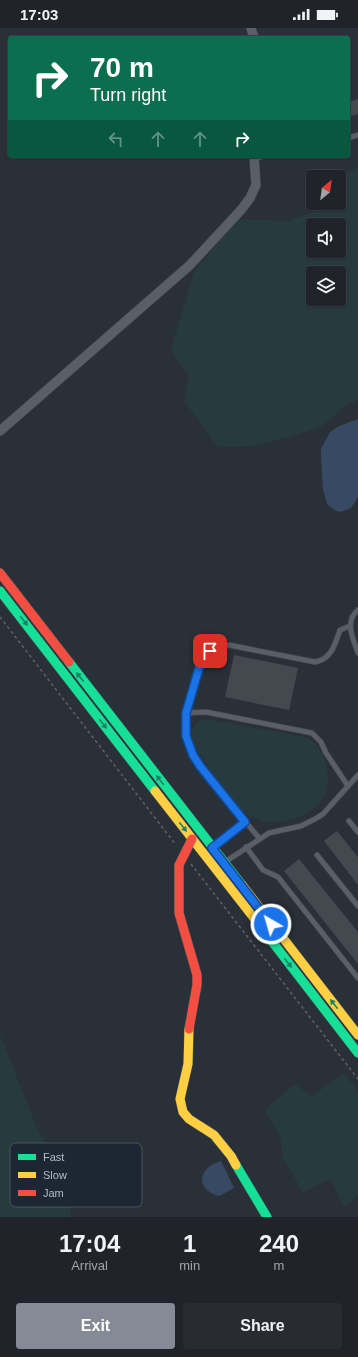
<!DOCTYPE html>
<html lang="en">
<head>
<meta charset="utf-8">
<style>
	body { margin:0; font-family:Arial,sans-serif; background:#282c32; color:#f1f3f6; height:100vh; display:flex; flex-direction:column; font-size:15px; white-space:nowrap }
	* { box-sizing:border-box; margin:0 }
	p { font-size:13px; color:#a2a4a8 }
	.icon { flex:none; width:22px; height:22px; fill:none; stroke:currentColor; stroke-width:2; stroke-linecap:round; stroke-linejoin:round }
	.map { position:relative; height:1189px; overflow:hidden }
	.drawer { display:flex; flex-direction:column; background:#20242a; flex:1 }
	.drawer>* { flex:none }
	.banner { position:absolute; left:8px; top:8px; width:342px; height:122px; border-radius:4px; box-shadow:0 1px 3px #0004,0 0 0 1px #3d4147; background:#0b6e4f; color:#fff; overflow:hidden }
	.needle { width:26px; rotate:29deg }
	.controls { position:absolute; left:306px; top:142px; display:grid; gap:8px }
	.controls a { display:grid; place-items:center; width:40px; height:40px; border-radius:4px; background:#20242a; box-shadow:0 1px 3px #0004,0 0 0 1px #3d4147; font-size:20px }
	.pin { position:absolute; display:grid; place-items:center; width:34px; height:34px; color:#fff; margin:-17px; border-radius:8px; box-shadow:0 2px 6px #0006 }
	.me { position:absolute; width:44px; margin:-22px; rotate:322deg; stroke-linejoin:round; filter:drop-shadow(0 0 3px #0008) }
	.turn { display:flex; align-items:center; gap:14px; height:84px; padding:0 16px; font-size:18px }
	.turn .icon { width:52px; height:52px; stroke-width:2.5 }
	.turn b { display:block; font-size:28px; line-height:34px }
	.lanes { display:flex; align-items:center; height:38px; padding:0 16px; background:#0003; justify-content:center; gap:20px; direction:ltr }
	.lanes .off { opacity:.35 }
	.eta { display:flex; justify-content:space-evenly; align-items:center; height:68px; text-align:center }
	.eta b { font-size:24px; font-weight:800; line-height:28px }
	.action { display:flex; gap:8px; margin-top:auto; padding:8px 16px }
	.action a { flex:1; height:46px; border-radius:4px; background:#848b96; color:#fff; font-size:16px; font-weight:800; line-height:46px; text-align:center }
	.action a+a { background:#282c32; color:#f1f3f6 }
	.status { display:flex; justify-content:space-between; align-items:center; height:28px; padding:0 20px; background:#20242a; direction:ltr }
	.status svg { height:11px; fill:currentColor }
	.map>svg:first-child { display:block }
	.green { fill:#273a3e; fill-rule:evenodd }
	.water { fill:#384963 }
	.building { fill:#444950 }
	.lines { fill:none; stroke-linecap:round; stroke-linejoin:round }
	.lane-casing { stroke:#484c53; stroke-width:6 }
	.street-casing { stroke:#484c53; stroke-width:10 }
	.fast-casing { stroke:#484c53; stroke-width:10 }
	.slow-casing { stroke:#484c53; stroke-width:10 }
	.jam-casing { stroke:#484c53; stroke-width:10 }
	.path { stroke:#5d636a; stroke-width:1.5; stroke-dasharray:3 3; stroke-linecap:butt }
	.lane { stroke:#5a5e66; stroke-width:4.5 }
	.street { stroke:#5a5e66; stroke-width:9 }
	.fast { stroke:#16e098; stroke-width:9 }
	.slow { stroke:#ffcf43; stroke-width:9 }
	.jam { stroke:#f24e42; stroke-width:9 }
	.oneway { fill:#1a8366 }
	.route-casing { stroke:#114b97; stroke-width:10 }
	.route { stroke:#1a73e8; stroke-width:7 }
	.key { fill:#1d2633; stroke:#4a5360; stroke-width:1 }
	.key-label { font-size:11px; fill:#b4bcc9 }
</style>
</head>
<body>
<div class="status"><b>17:03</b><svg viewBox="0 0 49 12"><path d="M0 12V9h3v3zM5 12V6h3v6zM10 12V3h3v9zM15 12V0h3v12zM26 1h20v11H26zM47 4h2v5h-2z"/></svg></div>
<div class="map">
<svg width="358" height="1189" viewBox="0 0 358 1189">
	<rect width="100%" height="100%" fill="#2a3038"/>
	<path class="green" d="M358 139V372L348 376 319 400 256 418 218 419 184 373 189 348 171 322 194 244 237 191 287 193 326 180 325 175H339V149ZM313 197H339V223H313ZM313 245H339V271H313Z
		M203 691C230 695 256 700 283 705 291 707 303 708 310 711 319 716 323 727 326 736 336 775 305 793 272 794 260 794 247 787 239 780 232 774 191 716 191 710 191 701 195 695 203 691Z
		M0 1007 39 1105 50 1121 68 1162 71 1189H0Z
		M344 1045 358 1063V1167L344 1179 331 1151 303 1164 282 1129 281 1111 265 1082 294 1056 312 1068Z"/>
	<path class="water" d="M358 391V469L351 480 340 484 336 483 327 476 323 461 321 430V421L330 404 339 398Z
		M221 1133 234 1160 219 1168C204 1165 195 1150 209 1139 212 1136 217 1135 221 1133Z"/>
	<path class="building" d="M358 71V86L348 89V74Z
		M234 627 298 640 289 682 225 669Z
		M337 803 358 829V857L324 813Z
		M299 831 358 904V936L284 843Z"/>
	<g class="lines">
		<g class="lane-casing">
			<path id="lane" d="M348 110 358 107
				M254 131 264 128
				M358 582C344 593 353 611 358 625
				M186 685 206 684 312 705 321 714 326 725 348 758
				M349 793 358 804
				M259 810 200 739C179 707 186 688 195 654 197 647 198 636 201 630 207 622 220 619 229 617L315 634C332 631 335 616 340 602L350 598
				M214 819 245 794
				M246 819 263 842 278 849 358 950
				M317 827 358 878
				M225 834 269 805 301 798 315 791 323 786 358 747"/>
		</g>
		<g class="street-casing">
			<path id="street" d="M251 0 254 10
				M0 403 190 237 241 182 250 170 256 157 254 128"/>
		</g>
		<g class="fast-casing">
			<path id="fast" d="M0 563 155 763
				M69 634 242 857
				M257 894 358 1025
				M236 1137 267 1189"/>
		</g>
		<g class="slow-casing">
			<path id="slow" d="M155 763 257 894
				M242 857 358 1007
				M189 1001 188 1036 180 1071 183 1084 189 1091 214 1107 231 1128 236 1137"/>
		</g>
		<g class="jam-casing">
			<path id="jam" d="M0 545 69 634
				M189 1001 197 957V947L179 885V837L192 811"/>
		</g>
		<path class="path" d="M0 589 176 817
			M191 836 358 1051"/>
		<use href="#lane" class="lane"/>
		<use href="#street" class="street"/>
		<use href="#fast" class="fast"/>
		<use href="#slow" class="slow"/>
		<use href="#jam" class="jam"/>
	</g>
	<defs><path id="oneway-solid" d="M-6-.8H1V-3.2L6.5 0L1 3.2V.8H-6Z"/></defs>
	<g class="oneway">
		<use href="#oneway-solid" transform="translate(24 593) rotate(52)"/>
		<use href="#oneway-solid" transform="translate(80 649) rotate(-128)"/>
		<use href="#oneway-solid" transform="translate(103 696) rotate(52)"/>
		<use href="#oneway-solid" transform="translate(160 752) rotate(-128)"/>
		<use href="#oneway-solid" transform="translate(183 799) rotate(52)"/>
		<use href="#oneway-solid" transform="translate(288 935) rotate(52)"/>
		<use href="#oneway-solid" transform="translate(334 976) rotate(-128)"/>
	</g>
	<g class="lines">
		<g class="route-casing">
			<path id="route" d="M210 623 202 630 186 685V708L193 727 200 738 245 794 212 820 271 896"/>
		</g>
		<use href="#route" class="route"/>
	</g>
	<rect x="10" y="1115" width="132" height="64" rx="6" class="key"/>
	<rect x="18" y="1126" width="18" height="6" fill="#16e098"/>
	<rect x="18" y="1144" width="18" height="6" fill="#ffcf43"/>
	<rect x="18" y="1162" width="18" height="6" fill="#f24e42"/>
	<g class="key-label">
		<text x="43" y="1133">Fast</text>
		<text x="43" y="1151">Slow</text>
		<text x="43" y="1169">Jam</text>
	</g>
</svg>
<div class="controls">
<a><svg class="needle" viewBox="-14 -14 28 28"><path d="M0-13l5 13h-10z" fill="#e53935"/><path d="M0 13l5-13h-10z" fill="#a2a4a8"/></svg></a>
<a><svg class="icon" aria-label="sound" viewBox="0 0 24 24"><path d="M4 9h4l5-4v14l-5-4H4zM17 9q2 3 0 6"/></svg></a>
<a><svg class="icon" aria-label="layers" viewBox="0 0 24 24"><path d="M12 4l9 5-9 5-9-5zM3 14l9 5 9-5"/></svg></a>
</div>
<div class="pin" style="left:210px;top:623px;background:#d93025"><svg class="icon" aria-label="arrive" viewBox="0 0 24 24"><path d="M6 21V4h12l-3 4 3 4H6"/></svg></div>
<svg class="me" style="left:271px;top:896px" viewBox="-20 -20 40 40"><circle r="17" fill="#1a73e8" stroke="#fff" stroke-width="3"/><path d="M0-11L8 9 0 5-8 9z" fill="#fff"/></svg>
<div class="banner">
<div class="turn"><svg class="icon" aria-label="right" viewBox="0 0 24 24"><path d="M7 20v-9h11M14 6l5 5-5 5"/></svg><div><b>70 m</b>Turn right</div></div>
<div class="lanes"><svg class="icon off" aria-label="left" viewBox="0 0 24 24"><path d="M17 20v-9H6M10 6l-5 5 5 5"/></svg><svg class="icon off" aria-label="ahead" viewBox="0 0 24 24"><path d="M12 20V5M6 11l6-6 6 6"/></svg><svg class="icon off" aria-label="ahead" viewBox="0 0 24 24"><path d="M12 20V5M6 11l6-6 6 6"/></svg><svg class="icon" aria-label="right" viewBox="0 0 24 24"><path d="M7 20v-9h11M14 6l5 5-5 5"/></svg></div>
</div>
</div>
<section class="drawer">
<div class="eta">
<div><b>17:04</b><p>Arrival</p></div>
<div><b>1</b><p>min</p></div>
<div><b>240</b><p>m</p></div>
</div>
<div class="action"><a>Exit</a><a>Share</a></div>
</section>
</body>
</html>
